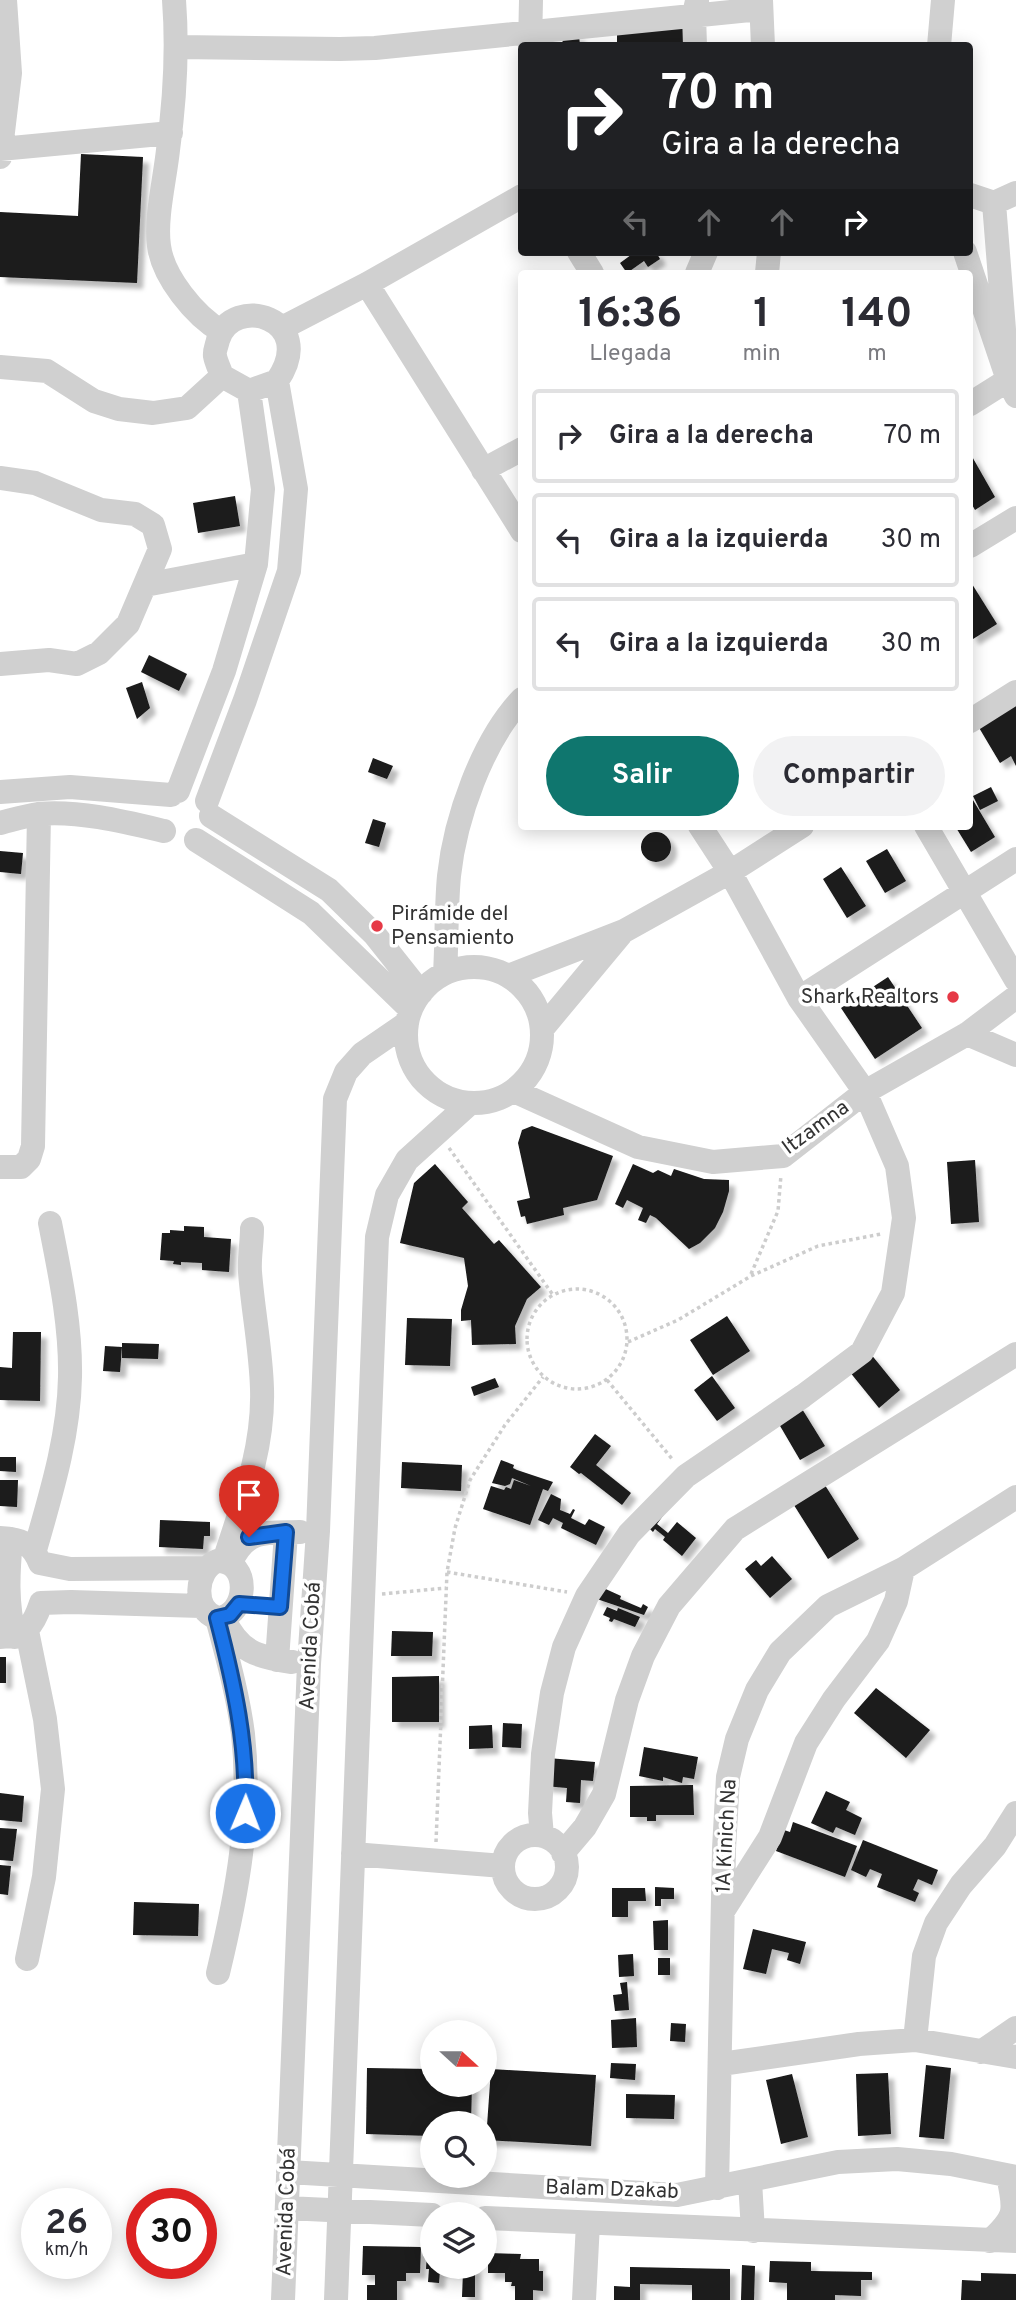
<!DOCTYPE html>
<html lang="es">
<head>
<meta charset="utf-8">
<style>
	body { margin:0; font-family:Overpass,sans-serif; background:#f2f2f3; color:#2b2b33; height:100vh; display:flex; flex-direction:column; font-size:26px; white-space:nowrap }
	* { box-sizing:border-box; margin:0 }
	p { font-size:23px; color:#7c7c81 }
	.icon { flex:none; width:38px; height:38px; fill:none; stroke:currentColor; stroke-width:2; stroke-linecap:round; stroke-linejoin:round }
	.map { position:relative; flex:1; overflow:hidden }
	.side { position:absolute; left:518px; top:270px; width:455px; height:560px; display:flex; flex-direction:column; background:#fff; border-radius:7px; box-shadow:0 4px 18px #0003 }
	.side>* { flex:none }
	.top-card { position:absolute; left:518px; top:42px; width:455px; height:214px; border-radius:7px; box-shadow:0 4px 18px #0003; background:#202124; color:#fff; overflow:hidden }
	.needle { width:46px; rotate:111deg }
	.buttons { position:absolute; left:420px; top:2020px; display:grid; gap:14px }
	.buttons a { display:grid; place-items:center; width:77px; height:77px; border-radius:50%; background:#fff; box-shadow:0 4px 18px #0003; font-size:35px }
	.speed { position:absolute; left:21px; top:2188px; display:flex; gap:14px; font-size:35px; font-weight:700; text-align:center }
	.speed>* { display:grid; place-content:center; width:91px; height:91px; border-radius:50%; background:#fff; box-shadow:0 4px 18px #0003; line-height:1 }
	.speed small { font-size:18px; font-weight:400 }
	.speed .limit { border:10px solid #d22; background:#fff; color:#111 }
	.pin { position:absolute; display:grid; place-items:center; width:60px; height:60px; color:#fff; margin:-72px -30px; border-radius:50% 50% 50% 0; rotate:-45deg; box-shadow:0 0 7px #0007 }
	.pin .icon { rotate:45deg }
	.me { position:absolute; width:77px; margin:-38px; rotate:1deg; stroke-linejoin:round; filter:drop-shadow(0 0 5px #0008) }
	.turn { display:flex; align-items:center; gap:24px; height:147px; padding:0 28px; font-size:32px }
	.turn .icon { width:91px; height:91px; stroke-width:2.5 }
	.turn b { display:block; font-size:49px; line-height:60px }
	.lanes { display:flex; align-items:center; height:66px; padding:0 28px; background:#0003; justify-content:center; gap:35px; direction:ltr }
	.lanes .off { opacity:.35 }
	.eta { display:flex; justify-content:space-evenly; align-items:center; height:119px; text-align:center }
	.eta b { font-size:42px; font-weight:700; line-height:49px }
	.action { display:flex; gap:14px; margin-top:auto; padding:14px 28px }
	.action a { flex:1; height:80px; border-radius:42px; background:#0f766e; color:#fff; font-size:28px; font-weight:700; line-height:80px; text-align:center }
	.action a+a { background:#f2f2f3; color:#2b2b33 }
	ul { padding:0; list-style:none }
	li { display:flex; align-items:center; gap:21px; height:94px; margin:0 14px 10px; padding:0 14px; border:4px solid #e1e1e2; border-radius:7px }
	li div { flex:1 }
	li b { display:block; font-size:26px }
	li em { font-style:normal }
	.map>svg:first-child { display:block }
	.building { fill:#1a1a1a; filter:url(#shadow) }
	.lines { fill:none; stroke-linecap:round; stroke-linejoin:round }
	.path { stroke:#cdcdcd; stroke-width:3.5; stroke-dasharray:3.5 3.5; stroke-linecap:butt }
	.minor { stroke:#d0d0d0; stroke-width:24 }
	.route-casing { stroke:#114b97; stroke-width:18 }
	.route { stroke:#1a73e8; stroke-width:12 }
	.poi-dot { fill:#e63946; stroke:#fff; stroke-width:2.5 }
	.labels { text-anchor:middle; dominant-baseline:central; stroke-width:7; stroke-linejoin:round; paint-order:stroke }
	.poi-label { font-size:21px; fill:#333; stroke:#fff; text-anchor:start }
	.street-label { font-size:21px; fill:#333; stroke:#fff }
</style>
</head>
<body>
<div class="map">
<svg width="1016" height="2300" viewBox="0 0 1016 2300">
	<defs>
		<filter id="shadow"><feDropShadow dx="6" dy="6" stdDeviation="2" flood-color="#0004"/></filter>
	</defs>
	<rect width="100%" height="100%" fill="#fff"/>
	<path class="building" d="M683 27 690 46H603V44L617 42V28Z
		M579 35 580 46H563L562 36Z
		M81 154 143 157 137 283 0 277V212L78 216Z
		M635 252 640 256 646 252H656L660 259 648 267 644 261 627 273 620 263Z
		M970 453 995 497 975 510 970 501Z
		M235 496 240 526 198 533 193 503Z
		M972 584 997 624 973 639 970 633V586Z
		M149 655 187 674 179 691 141 672Z
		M142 682 150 708 137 719 126 688Z
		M1016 704V766L1011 756 1000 763 978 726Z
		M373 758 393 766 387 779 368 772Z
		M991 787 998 801 980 810 973 796Z
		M970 795 995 837 971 852 955 826H970Z
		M373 819 386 823 379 847 365 843Z
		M641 847a15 15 0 1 1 30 0a15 15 0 1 1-30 0Z
		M887 849 906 881 885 893 866 861Z
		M0 851 23 853 21 874 0 872Z
		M841 867 866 906 847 918 823 879Z
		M888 977 922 1028 875 1059 841 1008Z
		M532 1126 613 1156 597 1200 563 1208 564 1215 527 1224 525 1216 521 1217 517 1201 530 1198 518 1143 522 1130Z
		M975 1160 979 1222 951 1224 947 1162Z
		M435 1164 468 1202 462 1208 494 1244 499 1240 541 1287 527 1299 515 1326 516 1344 472 1345 471 1320 461 1321V1310L468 1286 464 1258 400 1243 414 1183Z
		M633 1164 653 1173 658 1170 671 1176 674 1169 704 1179 729 1180V1191L723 1212 715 1228 700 1243 689 1249 656 1218 650 1215 646 1223 638 1220 643 1208 627 1200 623 1208 615 1204Z
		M184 1226 204 1227V1237L231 1239 229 1272 202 1270V1263L181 1262V1265L173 1264 174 1261 160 1260 162 1233H170V1230L184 1231Z
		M727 1316 750 1351 713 1375 690 1340Z
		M407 1318 452 1319 450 1366 405 1365Z
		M13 1332H41L40 1401 0 1400V1367L12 1368Z
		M122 1343 159 1344 158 1359 122 1358Z
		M105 1346 122 1347 120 1372 103 1371Z
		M870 1353 900 1390 879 1408 849 1371Z
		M712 1376 735 1408 717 1421 694 1390Z
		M495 1378 499 1387 474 1396 471 1387Z
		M799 1404 825 1446 800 1460 776 1419Z
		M595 1434 611 1446 596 1465 631 1493 622 1505 581 1473 579 1474 570 1467Z
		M0 1457H16V1472L0 1471Z
		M501 1460 514 1465 513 1468 517 1470 553 1482 548 1491 543 1489 530 1525 483 1509 491 1486 504 1490 506 1487 511 1489 514 1480 531 1486 512 1478 510 1484 505 1486 492 1483Z
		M402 1462 462 1465 461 1491 401 1488Z
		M0 1480H18L17 1507 0 1506Z
		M823 1482 859 1539 828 1559 792 1502Z
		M551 1494 561 1499 560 1510 570 1514 573 1509 575 1510 571 1518 585 1525 589 1519 605 1527 596 1545 561 1528 563 1523 553 1518 549 1525 538 1520Z
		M665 1513 657 1524 668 1533 677 1522 696 1538 682 1556 663 1540 665 1537 655 1529 653 1532 647 1526Z
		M160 1520 210 1522V1536H204L203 1549 159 1547Z
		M772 1556 792 1579 770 1598 745 1569 756 1560 761 1566Z
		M599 1586 621 1596 620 1599 641 1608 643 1604 648 1607 644 1615 594 1598Z
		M607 1607 617 1611 618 1608 640 1617 635 1627 614 1619 612 1622 609 1621 610 1618 603 1615Z
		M392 1631 433 1632 432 1656H391Z
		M0 1657H6V1683H0Z
		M439 1676V1722H392V1677Z
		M876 1688 930 1730 906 1758 854 1713Z
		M503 1723 522 1724 521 1748 502 1747Z
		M492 1725 493 1748 469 1749V1726Z
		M644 1747 698 1757 694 1779 683 1777 682 1783 663 1777V1781L639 1776Z
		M548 1758 595 1762 593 1781 581 1780 580 1803 566 1802 567 1788 545 1786Z
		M693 1785 694 1815H656V1821H647V1817H630V1786Z
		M826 1791 850 1802 846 1810 862 1818 855 1835 836 1827 833 1833 811 1823Z
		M0 1793 24 1796 22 1822 0 1820Z
		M793 1822 857 1846 845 1877 776 1851 784 1830 790 1832Z
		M0 1828 17 1829 13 1861 0 1860Z
		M863 1840 938 1870 932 1885 918 1879 913 1890 919 1893 915 1902 877 1887 882 1874 870 1869 866 1877 851 1870Z
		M0 1865 11 1866 8 1895 0 1894Z
		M655 1887 674 1888V1899H661V1906H655Z
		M612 1888H645L646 1901H628V1917H612Z
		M134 1902 199 1904 198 1936 133 1935Z
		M668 1920V1950H654L653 1921Z
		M753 1929 806 1942 800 1964 787 1960 789 1953 772 1949 766 1974 743 1969Z
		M633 1954 634 1976 619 1977 618 1955Z
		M658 1958H670V1975H658Z
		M627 1982 629 2010 615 2011 613 1995 622 1994 620 1983Z
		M636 2018 637 2047 612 2048 611 2020Z
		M671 2023 686 2024 685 2042 670 2041Z
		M611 2063 636 2064 635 2080 610 2078Z
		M926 2065 951 2068 944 2139 919 2137Z
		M367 2068 432 2069V2084H472L471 2123H432V2136L366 2134Z
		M491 2069 596 2075 591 2146 486 2140Z
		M888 2073 891 2134 858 2136 856 2074Z
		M792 2074 808 2137 781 2144 766 2080Z
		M626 2094 675 2095 674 2119 626 2118Z
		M363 2246 421 2247 420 2273H406V2281H397V2300H367V2285H375V2275H362Z
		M427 2251H432V2266H475V2297H462L463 2272 440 2270 439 2283 428 2282 429 2269H426Z
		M488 2253 521 2254 520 2259H539V2271H543V2291L533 2290V2300H515V2286H511L512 2282H505V2273H488Z
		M770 2261 811 2262V2271L872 2272V2280H861V2296L835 2295V2300H787V2283L769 2282Z
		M742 2265 755 2266 754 2300H741Z
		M630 2267 730 2269V2300H692V2285L640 2284V2300H614V2286L630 2287Z
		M981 2273 1016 2274V2300H961L962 2280 981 2281Z"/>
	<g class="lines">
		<path class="path" d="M449 1148 553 1295
			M751 1274 778 1211 781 1175
			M527 1339a50 50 0 1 1 100 0a50 50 0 1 1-100 0Z
			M628 1342 678 1320 751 1276 818 1246 881 1234
			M607 1380 673 1460
			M447 1572 567 1592
			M382 1594 446 1588
			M436 1842 447 1572 455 1528 470 1480 505 1425 543 1377"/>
		<path class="minor" d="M174 0C178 52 175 99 168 150 165 179 155 218 159 246 163 277 195 316 221 331
			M761 0 763 46
			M530 46 531 0
			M695 46 694 14 697 1
			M939 46 943 0
			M178 47 340 49 375 48 760 9
			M0 149 171 133
			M0 157 10 73 5 0
			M970 195 994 203 1016 193
			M994 203 1008 380
			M579 252 592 273
			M965 252 1008 380 1016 396
			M697 273 706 252
			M767 273 769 252
			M367 284 522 531
			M282 328 367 284 522 196
			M0 367 47 371 94 401 119 409 153 413 187 408 222 376
			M970 404 1016 375
			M483 470 522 449
			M0 478 35 483 101 510 135 514 153 525 160 549 128 624 99 653 77 664 49 660 0 664
			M970 546 1016 518
			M145 585 256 564
			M970 721 1016 692
			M178 791 224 671 256 564 263 489 249 391
			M0 792 70 787 171 795
			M207 801 245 700 289 571 296 489 277 381C320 318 232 293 218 340 217 345 214 351 215 356 216 362 220 370 222 376L249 391 277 381
			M211 816 329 890 375 935 421 993
			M0 823C12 820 25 816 38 814 78 810 126 822 164 831
			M926 826 1016 980
			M196 840 311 913 410 1009
			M406 1035a68 68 0 1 1 136 0a68 68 0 1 1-136 0Z
			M445 973C447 941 446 908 449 876 455 819 482 741 522 699
			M508 976 624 931 730 872 802 826
			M799 998 1016 859
			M542 1029 621 934
			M967 1034 1016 1055
			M514 1091 638 1147 713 1162 783 1156 865 1092 967 1034 1016 997
			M0 1167H21L29 1159 33 1146 39 814
			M0 1538C21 1539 32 1543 40 1563L70 1569 206 1568
			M11 1539C8 1572 6 1604 15 1637
			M35 1550C51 1494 69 1436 70 1377 71 1325 60 1274 50 1223
			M217 1561C252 1560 248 1617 217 1618 192 1610 195 1570 217 1561Z
			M224 1561C242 1505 264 1449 262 1389 261 1350 253 1311 250 1272 249 1258 252 1243 252 1229
			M231 1562C247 1528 266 1533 300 1532
			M217 1618C227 1656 238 1695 243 1734 252 1815 237 1894 218 1973
			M224 1619C239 1652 257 1657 292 1662
			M27 1631 45 1719 53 1789 44 1877 27 1959
			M0 1637C26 1636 33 1627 41 1603L71 1602 201 1606
			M277 1660 286 1533
			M503 1867a32 32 0 1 1 64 0a32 32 0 1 1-64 0Z
			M542 1836 540 1813 543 1754 552 1693 564 1647 587 1596 629 1534 686 1476 803 1396 862 1352 893 1293 904 1218 897 1166 865 1092 799 998 730 872 700 826
			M563 1853 585 1827 604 1794 627 1700 643 1656 669 1606 735 1529 1016 1354
			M353 1854 503 1866
			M723 1911 770 1837 806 1743 834 1699 878 1641 896 1601 903 1569
			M915 2040 924 1956 936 1923 961 1885 995 1846 1016 1813
			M981 2052 1016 2028
			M721 2064 859 2044 915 2040 1016 2057
			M288 2172 677 2195 838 2162 897 2159 951 2164 1016 2177
			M750 2181 753 2231
			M717 2188 724 1849 728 1777 737 1739 757 1690 780 1652 828 1606 903 1569 1016 1497
			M287 2208 432 2215
			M485 2218 1016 2241
			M990 2241C1016 2217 1016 2212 1008 2176
			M283 2300 309 1664 318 1531 335 1099 346 1072 362 1054 407 1023
			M336 2300 377 1237 387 1195 407 1160 469 1104
			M584 2300 588 2223"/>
	</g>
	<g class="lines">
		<g class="route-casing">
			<path id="route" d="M245 1813C248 1746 234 1683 217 1618L230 1615 239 1604 280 1607 286 1532 249 1537"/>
		</g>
		<use href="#route" class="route"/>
	</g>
	<g class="poi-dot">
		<circle cx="377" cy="926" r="7"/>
		<circle cx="953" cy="997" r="7"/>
	</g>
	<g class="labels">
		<g class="poi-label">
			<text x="391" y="914">Pirámide del<tspan x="391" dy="24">Pensamiento</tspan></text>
			<text x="939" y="997" text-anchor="end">Shark Realtors</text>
		</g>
		<g class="street-label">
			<text transform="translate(816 1128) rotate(-36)">Itzamna</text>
			<text transform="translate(311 1646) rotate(-87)">Avenida Cobá</text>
			<text transform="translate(727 1836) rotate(-87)">1A Kinich Na</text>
			<text transform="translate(612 2190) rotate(2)">Balam Dzakab</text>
			<text transform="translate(287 2212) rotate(-88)">Avenida Cobá</text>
		</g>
	</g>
</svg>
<div class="buttons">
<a><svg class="needle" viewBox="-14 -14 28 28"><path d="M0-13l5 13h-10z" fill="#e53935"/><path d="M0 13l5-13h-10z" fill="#7c7c81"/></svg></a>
<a><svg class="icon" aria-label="search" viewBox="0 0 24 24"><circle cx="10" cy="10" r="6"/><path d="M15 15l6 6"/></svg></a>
<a><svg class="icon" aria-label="layers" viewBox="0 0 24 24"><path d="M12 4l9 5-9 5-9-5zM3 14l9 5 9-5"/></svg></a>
</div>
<div class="speed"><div>26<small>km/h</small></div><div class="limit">30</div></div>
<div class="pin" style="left:249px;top:1537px;background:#d93025"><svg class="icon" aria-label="arrive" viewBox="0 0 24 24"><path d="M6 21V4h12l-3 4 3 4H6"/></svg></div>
<svg class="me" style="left:245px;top:1813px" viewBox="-20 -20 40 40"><circle r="17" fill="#1a73e8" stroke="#fff" stroke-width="3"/><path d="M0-11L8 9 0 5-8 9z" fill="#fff"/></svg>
<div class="top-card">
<div class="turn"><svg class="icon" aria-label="right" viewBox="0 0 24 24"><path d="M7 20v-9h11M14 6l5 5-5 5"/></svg><div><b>70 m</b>Gira a la derecha</div></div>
<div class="lanes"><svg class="icon off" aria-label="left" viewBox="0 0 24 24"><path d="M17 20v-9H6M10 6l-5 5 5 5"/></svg><svg class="icon off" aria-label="ahead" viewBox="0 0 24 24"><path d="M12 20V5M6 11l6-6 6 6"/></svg><svg class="icon off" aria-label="ahead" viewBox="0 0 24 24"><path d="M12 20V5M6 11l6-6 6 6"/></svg><svg class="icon" aria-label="right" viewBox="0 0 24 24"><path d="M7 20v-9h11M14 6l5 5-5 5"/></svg></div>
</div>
<section class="side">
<div class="eta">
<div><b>16:36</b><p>Llegada</p></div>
<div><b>1</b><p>min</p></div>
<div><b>140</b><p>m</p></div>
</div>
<ul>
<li><svg class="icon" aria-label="right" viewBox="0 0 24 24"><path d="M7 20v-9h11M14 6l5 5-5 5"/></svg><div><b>Gira a la derecha</b></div><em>70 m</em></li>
<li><svg class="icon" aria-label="left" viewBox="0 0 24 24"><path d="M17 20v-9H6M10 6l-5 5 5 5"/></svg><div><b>Gira a la izquierda</b></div><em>30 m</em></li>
<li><svg class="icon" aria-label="left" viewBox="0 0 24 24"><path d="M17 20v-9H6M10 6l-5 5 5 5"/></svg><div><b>Gira a la izquierda</b></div><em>30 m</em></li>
</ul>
<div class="action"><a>Salir</a><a>Compartir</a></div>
</section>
</div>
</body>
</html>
